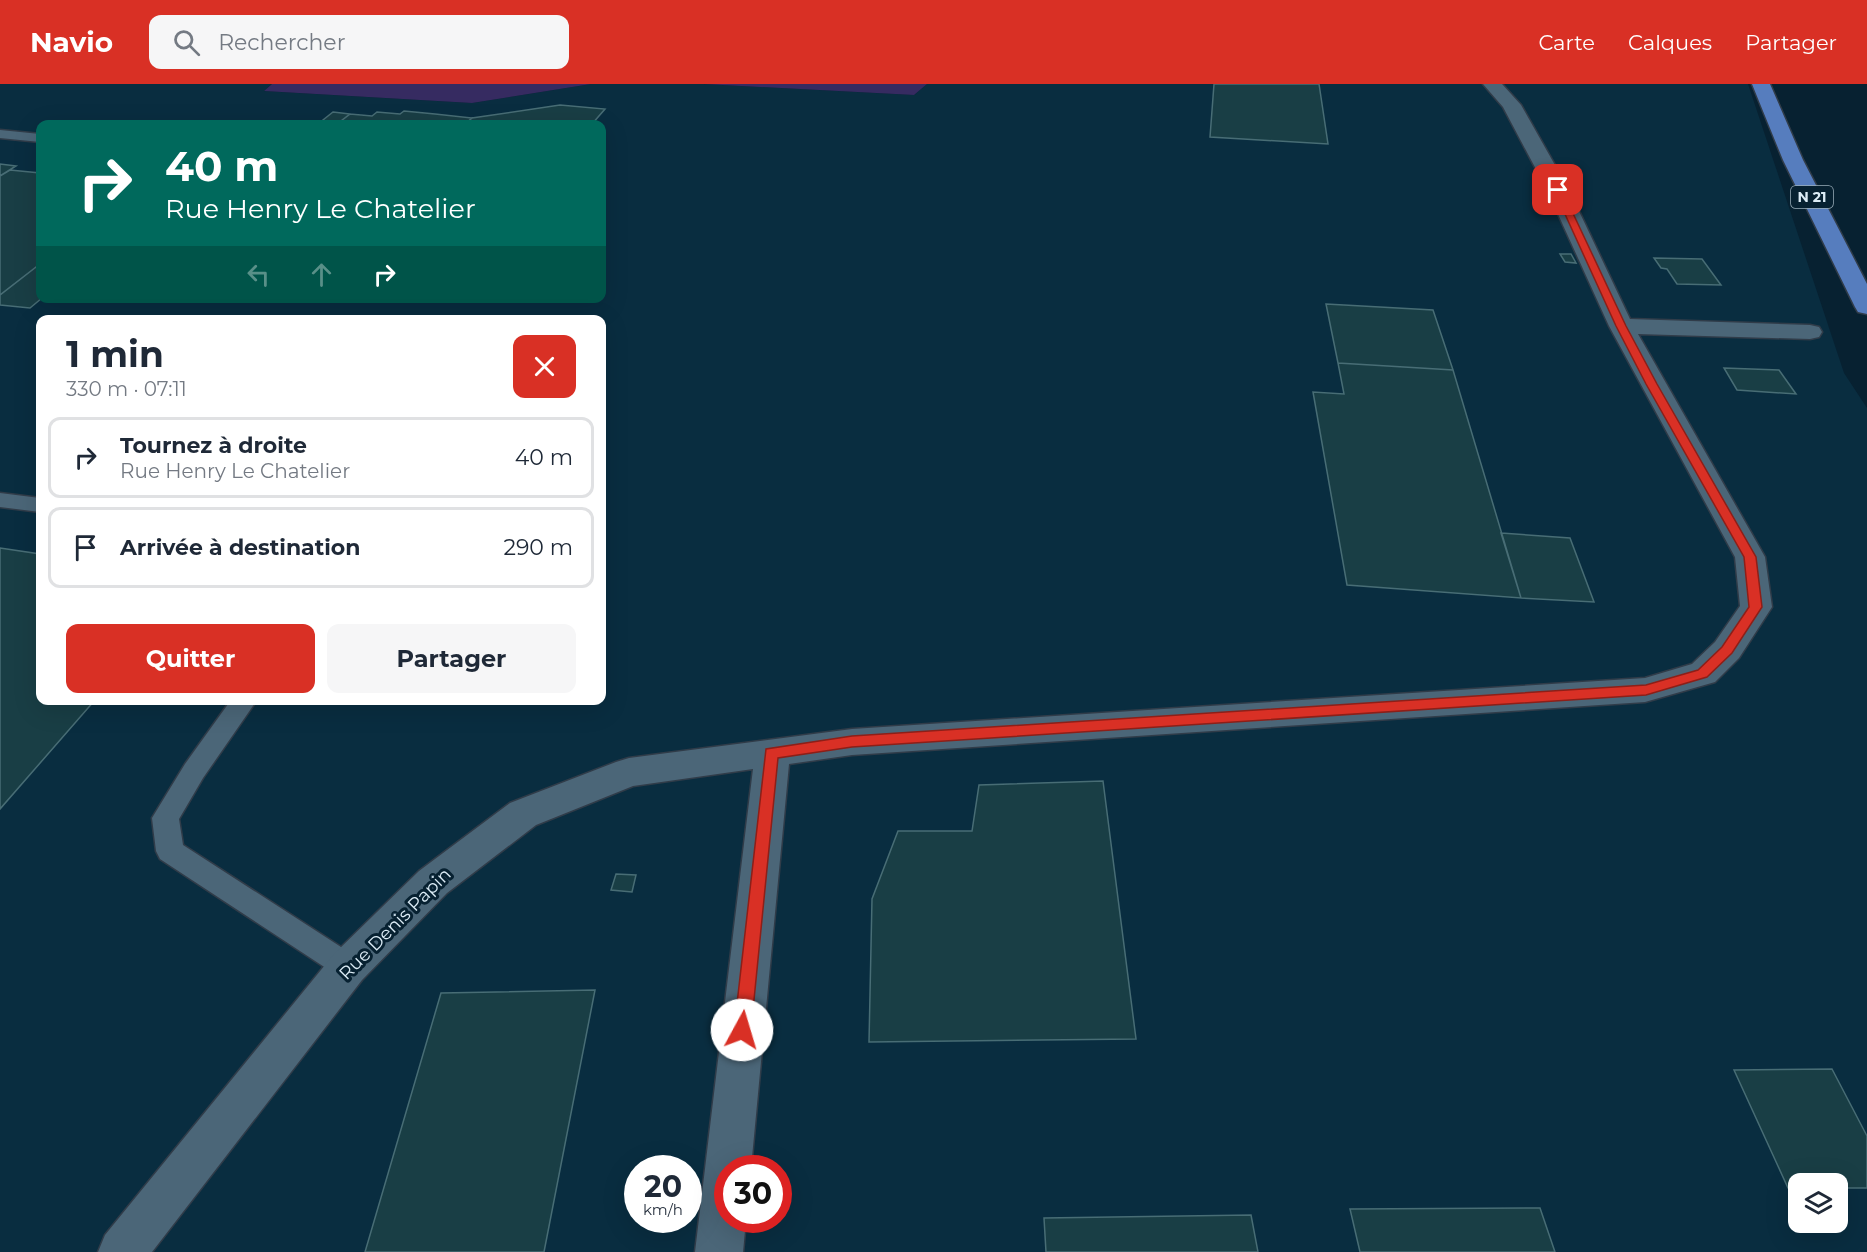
<!DOCTYPE html>
<html lang="fr">
<head>
<meta charset="utf-8">
<style>
	body { margin:0; font-family:Montserrat,sans-serif; background:#f6f6f7; color:#1f2937; height:100vh; display:flex; flex-direction:column; font-size:22px; white-space:nowrap }
	* { box-sizing:border-box; margin:0 }
	p { font-size:20px; color:#747a83 }
	.icon { flex:none; width:33px; height:33px; fill:none; stroke:currentColor; stroke-width:2; stroke-linecap:round; stroke-linejoin:round }
	.map { position:relative; flex:1; overflow:hidden }
	.drawer { position:absolute; left:36px; top:231px; width:570px; height:390px; display:flex; flex-direction:column; background:#fff; border-radius:12px; box-shadow:0 6px 24px #0002 }
	.drawer>* { flex:none }
	.banner { position:absolute; left:36px; top:36px; width:570px; height:183px; border-radius:12px; box-shadow:0 6px 24px #0002; background:#00695c; color:#fff; overflow:hidden }
	.fabs { position:absolute; left:1788px; top:1089px; display:grid; gap:12px }
	.fabs a { display:grid; place-items:center; width:60px; height:60px; border-radius:12px; background:#fff; box-shadow:0 6px 24px #0002; font-size:30px }
	.speed { position:absolute; left:624px; top:1071px; display:flex; gap:12px; font-size:30px; font-weight:700; text-align:center }
	.speed>* { display:grid; place-content:center; width:78px; height:78px; border-radius:50%; background:#fff; box-shadow:0 6px 24px #0002; line-height:1 }
	.speed small { font-size:15px; font-weight:400 }
	.speed .limit { border:9px solid #d22; background:#fff; color:#111 }
	.pin { position:absolute; display:grid; place-items:center; width:51px; height:51px; color:#fff; margin:-26px; border-radius:12px; box-shadow:0 3px 9px #0006 }
	.me { position:absolute; width:66px; margin:-33px; rotate:6deg; stroke-linejoin:round; filter:drop-shadow(0 0 4px #0008) }
	.turn { display:flex; align-items:center; gap:21px; height:126px; padding:0 30px; font-size:27px }
	.turn .icon { width:78px; height:78px; stroke-width:2.5 }
	.turn b { display:block; font-size:42px; line-height:51px }
	.lanes { display:flex; align-items:center; height:57px; padding:0 30px; background:#0003; justify-content:center; gap:30px; direction:ltr }
	.lanes .off { opacity:.35 }
	.round { display:grid; place-items:center; flex:none; width:63px; height:63px; border-radius:12px; background:#f6f6f7 }
	.overview { display:flex; align-items:center; justify-content:space-between; height:102px; padding:0 30px }
	h1 { font-size:36px; font-weight:700; line-height:45px }
	.action { display:flex; gap:12px; margin-top:auto; padding:12px 30px }
	.action a { flex:1; height:69px; border-radius:12px; background:#d93025; color:#fff; font-size:24px; font-weight:700; line-height:69px; text-align:center }
	.action a+a { background:#f6f6f7; color:#1f2937 }
	ul { padding:0; list-style:none }
	li { display:flex; align-items:center; gap:18px; height:81px; margin:0 12px 9px; padding:0 18px; border:3px solid #e0e1e3; border-radius:12px }
	li div { flex:1 }
	li b { display:block; font-size:22px }
	li em { font-style:normal }
	header { display:flex; align-items:center; gap:36px; box-sizing:border-box; height:84px; padding:0 30px; background:#d93025; color:#fff }
	header strong { font-size:28px }
	nav { display:flex; gap:33px; margin-inline-start:auto; font-size:21px }
	.search { width:420px; height:54px; background:#f6f6f7; display:flex; align-items:center; gap:15px; box-sizing:border-box; padding:0 21px; border-radius:12px; color:#747a83; font-size:22px }
	.map>svg:first-child { display:block }
	.built { fill:#092d40; fill-rule:evenodd }
	.green { fill:#362b61 }
	.building { fill:#193e45; stroke:#486d75; stroke-width:1.5 }
	.lines { fill:none; stroke-linecap:round; stroke-linejoin:round }
	.service-casing { stroke:#303c49; stroke-width:3 }
	.minor-casing { stroke:#303c49; stroke-width:3 }
	.primary-casing { stroke:#303c49; stroke-width:3 }
	.service { fill:#4b6678; fill-rule:evenodd }
	.minor { fill:#4b6678; fill-rule:evenodd }
	.primary { fill:#567dbe; fill-rule:evenodd }
	.route { fill:#d93025; stroke:#8d1f18; stroke-width:1.5 }
	.labels { text-anchor:middle; dominant-baseline:central; stroke-width:6; stroke-linejoin:round; paint-order:stroke }
	.shield { fill:#072131; stroke:#9cafbb; stroke-width:1.5 }
	.shield-label { font-size:14px; font-weight:bold; fill:#dcecf6 }
	.near-street-label { font-size:18px; fill:#dcecf6; stroke:#072131 }
</style>
</head>
<body>
<header>
<strong>Navio</strong>
<div class="search"><svg class="icon" aria-label="search" viewBox="0 0 24 24"><circle cx="10" cy="10" r="6"/><path d="M15 15l6 6"/></svg>Rechercher</div>
<nav><a>Carte</a><a>Calques</a><a>Partager</a></nav>
</header>
<div class="map">
<svg width="1867" height="1168" viewBox="0 0 1867 1168">
	<rect width="100%" height="100%" fill="#072131"/>
	<path class="built" d="M0 0H272L264 7 472 19 591 0H704L914 11 927 0H1748L1844 289 1867 324V1168H0ZM40 40H602V214H40ZM40 236H602V616H40ZM638 1084H688V1136H638ZM728 1084H778V1136H728ZM1798 1100H1838V1138H1798Z"/>
	<path class="green" d="M272 0H591L472 19 264 7Z
		M704 0H927L914 11Z"/>
	<path class="building" d="M1214 0H1319L1328 60 1210 53Z
		M560 21 605 25 592 40H465L472 34Z
		M404 27 435 30 472 34 465 40H337L350 30 372 32 377 28 400 30Z
		M333 28 350 30 337 40H318Z
		M0 80 16 82 0 92Z
		M10 86 40 89V180L0 211V92Z
		M1560 170H1571L1576 179 1565 178Z
		M1654 174 1702 175 1721 201 1677 200 1667 185 1661 184Z
		M40 180 42 214 30 224 0 221V211Z
		M1326 220 1433 226 1453 286 1338 279Z
		M1338 279 1453 286 1521 514 1347 501 1313 308 1344 310Z
		M1724 284 1779 286 1796 310 1737 306Z
		M1501 449 1570 454 1594 518 1521 514Z
		M0 464 40 470V616H95L0 725Z
		M1103 697 1136 955 869 958 872 815 898 747H972L979 701Z
		M616 790 636 791 632 808 611 806Z
		M595 906 544 1168H365L441 909Z
		M1832 985 1867 1052V1104H1838V1100H1798V1104H1788L1734 986Z
		M1540 1124 1555 1168H1360L1350 1125Z
		M1251 1131 1258 1168H1046L1044 1134Z"/>
	<g class="lines">
		<g class="service-casing">
			<path id="service" d="M0 46 40 50V58L0 54Z
				M0 409 40 414V428L0 423Z
				M231 616H257L203 694 179 735 183 761 358 874 363 883 358 892 348 896 338 892 160 775 156 767 152 734 185 680Z"/>
		</g>
		<g class="minor-casing">
			<path id="minor" d="M1483 0H1502L1521 21 1569 106 1630 235 1810 241 1819 243 1822 248 1819 253 1810 255 1638 250 1765 473 1772 523 1739 574 1715 598 1645 618 852 671 789 680 751 1084H728V1136H746L743 1168H695L753 685 633 702 536 741 447 809 362 896 152 1168H98L105 1151 334 870 419 787 510 719 616 678 629 674 852 645 1645 594 1692 580 1715 558 1740 522 1735 473 1609 242 1547 106 1503 23Z"/>
		</g>
		<g class="primary-casing">
			<path id="primary" d="M1752 0H1770L1803 76 1867 200V230L1858 228 1855 223 1783 76Z"/>
		</g>
		<use href="#service" class="service"/>
		<use href="#minor" class="minor"/>
		<use href="#primary" class="primary"/>
	</g>
	<path class="route" d="M1558 103 1562 106 1626 242 1657 300 1756 473 1762 523 1732 569 1707 593 1646 611 852 663 778 674 751 946 748 952 742 954 736 952 734 946 766 665 852 652 1646 601 1698 586 1722 563 1749 523 1744 473 1646 300 1616 242 1554 106Z"/>
	<g class="labels">
		<rect class="shield" x="1791" y="102" width="42" height="22" rx="4.5"/>
		<g class="shield-label">
			<text x="1812" y="113">N 21</text>
		</g>
		<g class="near-street-label">
			<text transform="translate(395 840) rotate(-45)">Rue Denis Papin</text>
		</g>
	</g>
</svg>
<div class="fabs">
<a><svg class="icon" aria-label="layers" viewBox="0 0 24 24"><path d="M12 4l9 5-9 5-9-5zM3 14l9 5 9-5"/></svg></a>
</div>
<div class="speed"><div>20<small>km/h</small></div><div class="limit">30</div></div>
<div class="pin" style="left:1558px;top:106px;background:#d93025"><svg class="icon" aria-label="arrive" viewBox="0 0 24 24"><path d="M6 21V4h12l-3 4 3 4H6"/></svg></div>
<svg class="me" style="left:742px;top:946px" viewBox="-20 -20 40 40"><circle r="19" fill="#fff"/><path d="M0-13L10 11 0 6-10 11z" fill="#d93025"/></svg>
<div class="banner">
<div class="turn"><svg class="icon" aria-label="right" viewBox="0 0 24 24"><path d="M7 20v-9h11M14 6l5 5-5 5"/></svg><div><b>40 m</b>Rue Henry Le Chatelier</div></div>
<div class="lanes"><svg class="icon off" aria-label="left" viewBox="0 0 24 24"><path d="M17 20v-9H6M10 6l-5 5 5 5"/></svg><svg class="icon off" aria-label="ahead" viewBox="0 0 24 24"><path d="M12 20V5M6 11l6-6 6 6"/></svg><svg class="icon" aria-label="right" viewBox="0 0 24 24"><path d="M7 20v-9h11M14 6l5 5-5 5"/></svg></div>
</div>
<section class="drawer">
<div class="overview"><div><h1>1 min</h1><p>330 m · 07:11</p></div><a class="round" style="background:#d93025;color:#fff"><svg class="icon" aria-label="close" viewBox="0 0 24 24"><path d="M6 6l12 12M18 6L6 18"/></svg></a></div>
<ul>
<li><svg class="icon" aria-label="right" viewBox="0 0 24 24"><path d="M7 20v-9h11M14 6l5 5-5 5"/></svg><div><b>Tournez à droite</b><p>Rue Henry Le Chatelier</p></div><em>40 m</em></li>
<li><svg class="icon" aria-label="arrive" viewBox="0 0 24 24"><path d="M6 21V4h12l-3 4 3 4H6"/></svg><div><b>Arrivée à destination</b></div><em>290 m</em></li>
</ul>
<div class="action"><a>Quitter</a><a>Partager</a></div>
</section>
</div>
</body>
</html>
